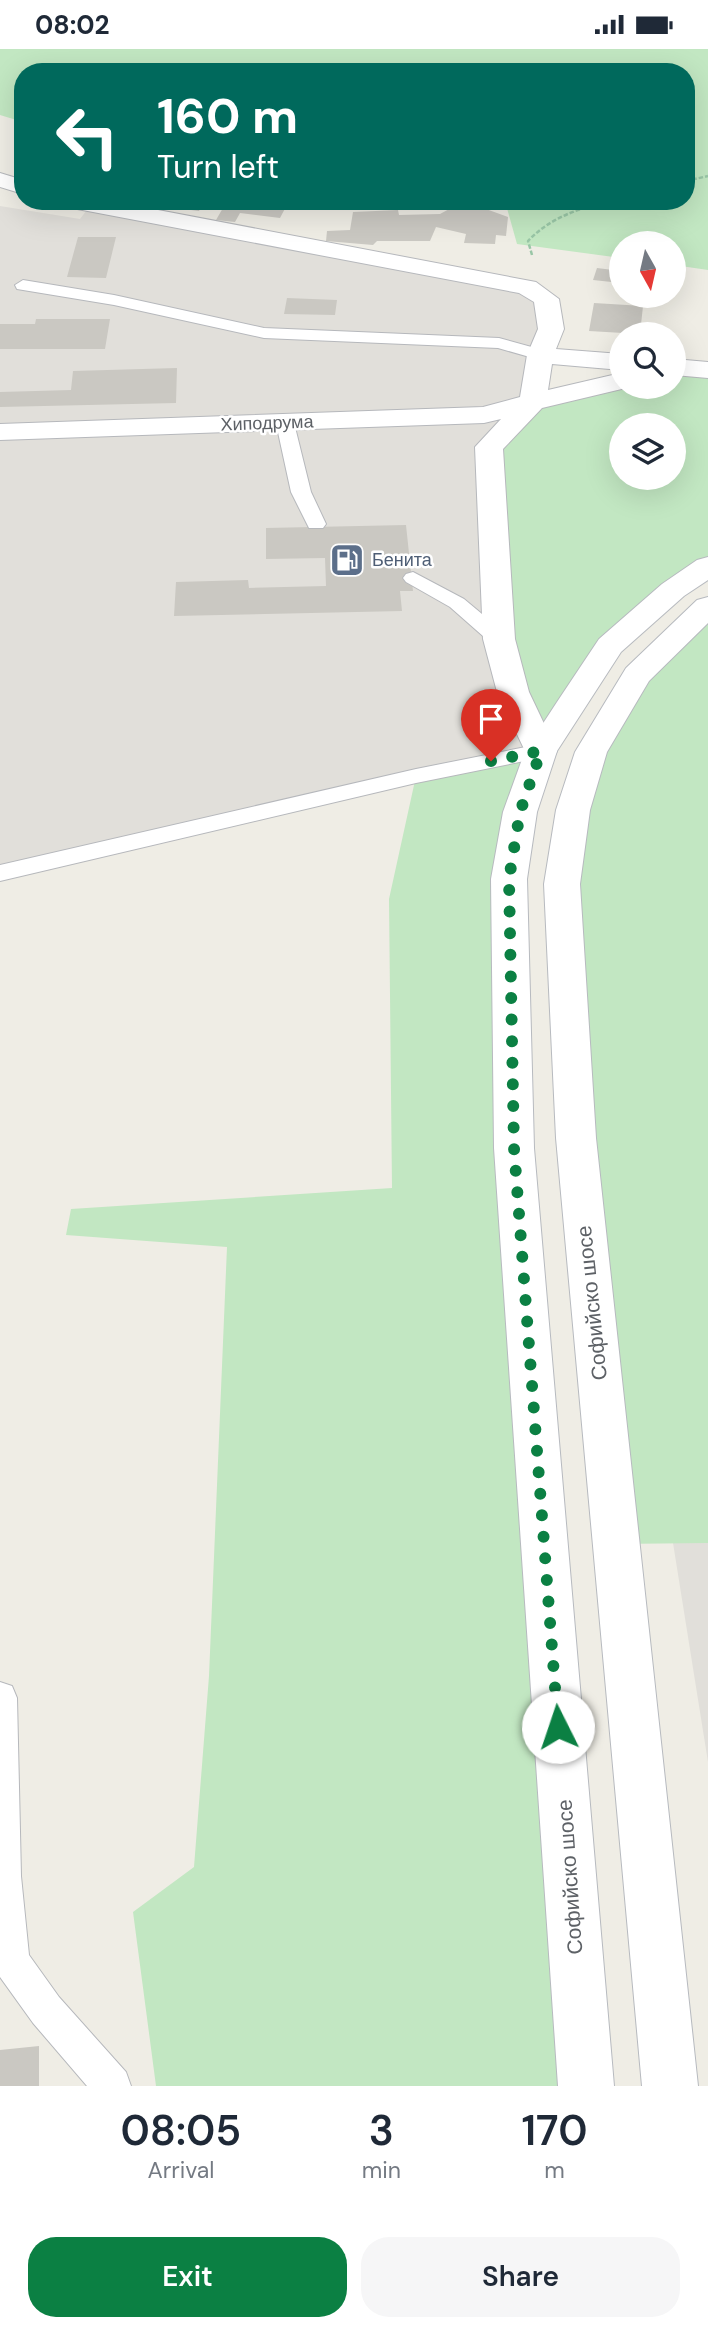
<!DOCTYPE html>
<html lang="en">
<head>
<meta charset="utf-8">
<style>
	body { margin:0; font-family:"DM Sans",sans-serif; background:#f6f6f7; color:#1f2937; height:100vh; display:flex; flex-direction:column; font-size:26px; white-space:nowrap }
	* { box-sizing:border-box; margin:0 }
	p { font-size:23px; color:#747a83 }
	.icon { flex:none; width:38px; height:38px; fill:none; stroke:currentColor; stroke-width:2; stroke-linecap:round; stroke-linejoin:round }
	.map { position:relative; height:2037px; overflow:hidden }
	.sheet { display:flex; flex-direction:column; background:#fff; flex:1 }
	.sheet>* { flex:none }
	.hud { position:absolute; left:14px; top:14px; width:681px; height:147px; border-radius:28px; box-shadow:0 7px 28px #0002; background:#00695c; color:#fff; overflow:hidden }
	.needle { width:46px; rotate:172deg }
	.fabs { position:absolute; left:609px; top:182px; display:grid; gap:14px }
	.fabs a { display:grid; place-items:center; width:77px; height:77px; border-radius:50%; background:#fff; box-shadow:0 7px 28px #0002; font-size:35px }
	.pin { position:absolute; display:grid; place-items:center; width:60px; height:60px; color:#fff; margin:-72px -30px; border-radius:50% 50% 50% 0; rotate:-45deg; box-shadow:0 0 7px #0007 }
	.pin .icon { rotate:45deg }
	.me { position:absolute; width:77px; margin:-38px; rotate:356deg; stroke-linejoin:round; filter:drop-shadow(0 0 5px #0008) }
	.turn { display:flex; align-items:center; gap:24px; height:147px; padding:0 28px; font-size:32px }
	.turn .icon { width:91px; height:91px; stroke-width:2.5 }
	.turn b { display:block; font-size:49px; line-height:60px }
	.eta { display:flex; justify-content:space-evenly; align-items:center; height:119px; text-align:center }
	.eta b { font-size:42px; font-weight:600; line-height:49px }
	.cta { display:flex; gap:14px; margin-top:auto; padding:14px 28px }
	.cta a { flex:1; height:80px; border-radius:28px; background:#0b8043; color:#fff; font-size:28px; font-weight:600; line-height:80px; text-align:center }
	.cta a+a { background:#f6f6f7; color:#1f2937 }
	.status { display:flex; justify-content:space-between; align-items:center; height:49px; padding:0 35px; background:#fff; direction:ltr }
	.status svg { height:19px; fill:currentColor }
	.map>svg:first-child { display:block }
	.industrial { fill:#e1dfda }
	.green { fill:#c2e7c2; fill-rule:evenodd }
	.building { fill:#cac8c2 }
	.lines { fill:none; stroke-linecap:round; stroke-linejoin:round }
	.lane-casing { stroke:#b6b8bc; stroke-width:2 }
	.street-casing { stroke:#b6b8bc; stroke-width:2 }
	.secondary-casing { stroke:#b7babf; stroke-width:2 }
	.path { stroke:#99c6a6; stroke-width:2.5; stroke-dasharray:4.5 2; stroke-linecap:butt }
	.lane { fill:#fff; fill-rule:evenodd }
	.street { fill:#fff; fill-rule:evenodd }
	.secondary { fill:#fff; fill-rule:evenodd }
	.route { stroke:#0b8043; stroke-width:12; stroke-dasharray:0 21.6 }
	.labels { text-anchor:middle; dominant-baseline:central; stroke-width:5; stroke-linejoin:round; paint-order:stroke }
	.far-street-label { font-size:18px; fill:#5d6166; stroke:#fff }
	.far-service-label { font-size:18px; fill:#4e5e75; stroke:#fff; text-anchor:start }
	.street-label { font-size:21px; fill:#5d6166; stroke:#fff }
</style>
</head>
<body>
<div class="status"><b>08:02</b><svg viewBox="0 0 49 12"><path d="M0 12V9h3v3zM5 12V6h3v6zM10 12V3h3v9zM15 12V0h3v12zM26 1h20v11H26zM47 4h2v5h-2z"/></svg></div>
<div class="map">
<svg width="708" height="2037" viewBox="0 0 708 2037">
	<rect width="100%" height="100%" fill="#efede5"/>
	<path class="industrial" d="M0 157 80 170 90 157 527 238 546 250 541 702 0 824Z
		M673 1494H708V1713Z"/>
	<path class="green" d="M0 0H708V221L674 216V194H621V209L517 195 505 152H686V23H23V73L0 66Z
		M674 326H708V517L673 541 568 660 509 830 586 2037H156L133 1863 194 1818 209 1627 227 1198 66 1186 71 1160 392 1139 389 850 416 727 540 702 513 643 489 398 532 354 589 338 621 332V338H674ZM621 376H674V429H621Z
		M708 557V1494L615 1495 562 835 591 703Z"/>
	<path class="building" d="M120 152H204L199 162Z
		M227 152H289L280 169 240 164 235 173 216 171Z
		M464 152 508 168 506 187 496 186 495 195 464 194 466 185 436 178 430 192H377L373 196 326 192 327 182 350 181 353 163 398 161 399 166 440 165Z
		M78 188H116L106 229 67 228Z
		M597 219 621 222V234L593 231Z
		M287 249 337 251 335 266 284 265Z
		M594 254 643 257 640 285 589 282Z
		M36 270H110L105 300H0V275H35Z
		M177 319 176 354 0 358V343L71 341 73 322Z
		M406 476 413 542H400L402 562 174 567 176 533 248 531 249 539 326 537 325 509 266 510V479Z
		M39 1997V2037H0V2001Z"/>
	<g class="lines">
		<g class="lane-casing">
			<path id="lane" d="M23 231 114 246 264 279 499 289 546 302 549 306 540 311 498 299 264 289 114 256 17 240 15 236Z
				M285 368 294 374 311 443 326 475 323 479H309L291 443 276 374Z
				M413 523 464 550 506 585 510 590 506 595H492L450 558 406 533 403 529 406 525Z
				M541 695 549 697 552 702 549 707 416 734 0 832V816L416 720Z
				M0 1633 12 1637 17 1649 21 1827 29 1906 59 1948 126 2023 131 2037H87L33 1974 0 1928Z"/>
		</g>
		<g class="street-casing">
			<path id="street" d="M0 124 23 131V145L0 138Z
				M60 152H111L536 233 559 250 564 280 556 300 621 305V321L552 315 548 341 621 324V338H630L542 359 503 400 515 590 529 643 557 702 553 710 541 713 529 710 525 702 497 643 483 590 475 398 501 370 484 374 0 391V375L483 358 520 348 527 306 538 280 534 253 519 244 72 159Z
				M674 310 708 313V329L674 326Z"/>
		</g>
		<g class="secondary-casing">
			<path id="secondary" d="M708 508V531L684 547 621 603 557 702 537 763 527 830 534 1099 614 2037H558L494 1099 491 830 503 763 525 702 557 653 599 590 662 535 697 511Z
				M708 548V574L649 632 607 703 590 761 580 835 596 1089 698 2037H642L556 1089 544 835 556 761 575 703 626 619 697 551Z"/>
		</g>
		<path class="path" d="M686 132 708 127
			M532 206 528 192C551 168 578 160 609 152"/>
		<use href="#lane" class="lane"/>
		<use href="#street" class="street"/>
		<use href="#secondary" class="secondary"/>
	</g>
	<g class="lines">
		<path class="route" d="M491 712 541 702 520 763 509 830 514 1099 558 1678"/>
	</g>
	<defs>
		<g id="fuel-square" transform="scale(1.75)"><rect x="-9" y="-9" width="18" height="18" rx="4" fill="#5c6f8a" stroke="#fff"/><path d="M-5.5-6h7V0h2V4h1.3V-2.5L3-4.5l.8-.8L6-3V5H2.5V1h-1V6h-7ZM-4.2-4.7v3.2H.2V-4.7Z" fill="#fff"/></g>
	</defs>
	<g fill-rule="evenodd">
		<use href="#fuel-square" x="347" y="511"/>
	</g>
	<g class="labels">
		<g class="far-street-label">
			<text transform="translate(267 374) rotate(-2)">Хиподрума</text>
		</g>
		<g class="far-service-label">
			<text x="372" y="511">Бенита</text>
		</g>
		<g class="street-label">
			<text transform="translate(592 1254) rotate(-96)">Софийско шосе</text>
			<text transform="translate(570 1828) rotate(-94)">Софийско шосе</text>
		</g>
	</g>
</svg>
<div class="fabs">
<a><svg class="needle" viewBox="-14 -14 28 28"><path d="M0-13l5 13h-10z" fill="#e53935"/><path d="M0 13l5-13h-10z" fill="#747a83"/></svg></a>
<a><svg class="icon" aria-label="search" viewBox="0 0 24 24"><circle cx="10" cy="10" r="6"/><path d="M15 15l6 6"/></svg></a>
<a><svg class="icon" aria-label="layers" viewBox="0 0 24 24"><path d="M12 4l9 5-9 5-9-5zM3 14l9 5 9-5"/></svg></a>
</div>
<div class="pin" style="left:491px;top:712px;background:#d93025"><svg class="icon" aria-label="arrive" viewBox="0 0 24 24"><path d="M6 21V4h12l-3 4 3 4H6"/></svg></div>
<svg class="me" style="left:558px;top:1678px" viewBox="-20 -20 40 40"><circle r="19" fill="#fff"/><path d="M0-13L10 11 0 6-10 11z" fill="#0b8043"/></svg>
<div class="hud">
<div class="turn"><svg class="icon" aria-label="left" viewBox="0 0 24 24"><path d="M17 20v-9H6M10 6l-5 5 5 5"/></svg><div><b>160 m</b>Turn left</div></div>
</div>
</div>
<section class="sheet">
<div class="eta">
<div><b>08:05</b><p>Arrival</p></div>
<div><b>3</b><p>min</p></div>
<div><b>170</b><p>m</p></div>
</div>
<div class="cta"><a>Exit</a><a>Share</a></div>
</section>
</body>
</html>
